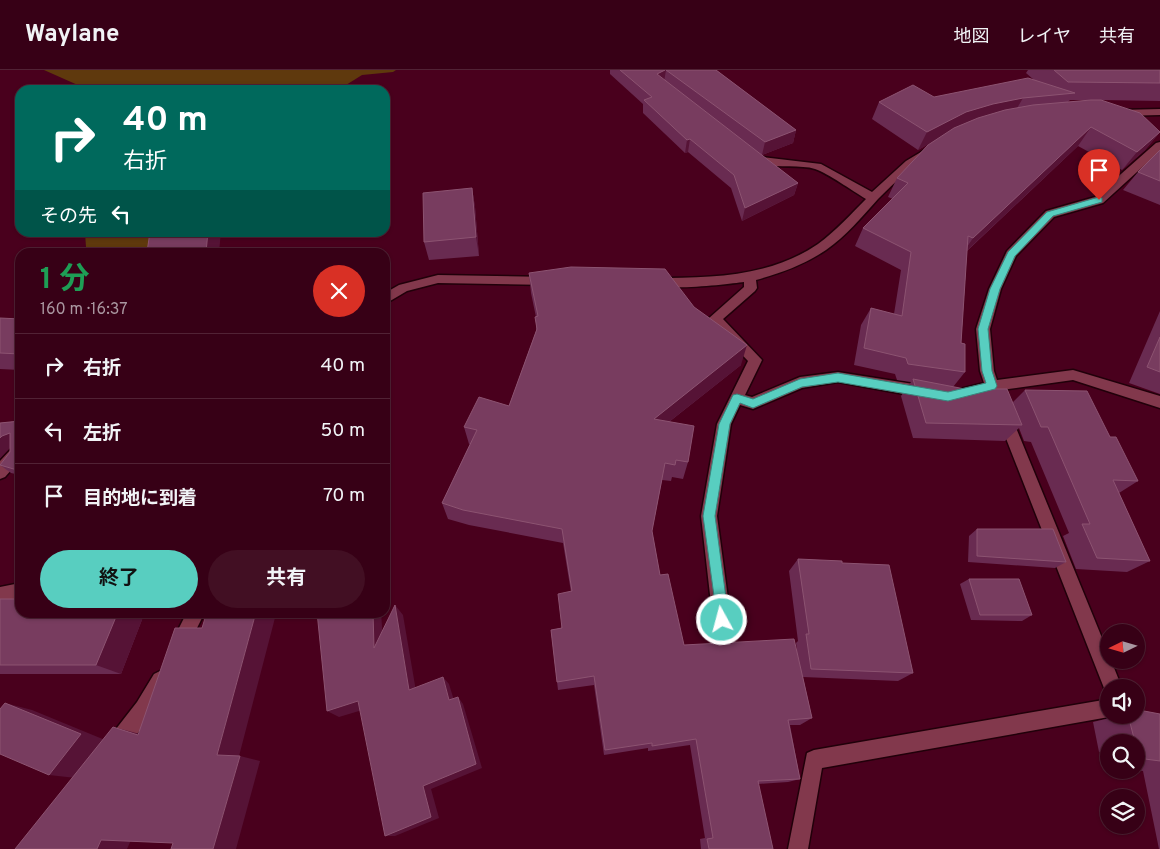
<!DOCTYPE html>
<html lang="ja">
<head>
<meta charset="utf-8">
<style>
	body { margin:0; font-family:Overpass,"Noto Sans JP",sans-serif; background:#420f23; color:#f1f3f6; height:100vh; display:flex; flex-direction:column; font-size:19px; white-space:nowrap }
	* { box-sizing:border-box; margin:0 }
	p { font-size:16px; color:#aa97a1 }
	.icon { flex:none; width:28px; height:28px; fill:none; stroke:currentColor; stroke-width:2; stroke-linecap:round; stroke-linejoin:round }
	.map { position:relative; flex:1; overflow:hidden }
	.side { position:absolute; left:15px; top:178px; width:375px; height:370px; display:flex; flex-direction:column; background:#370016; border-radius:15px; box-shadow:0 1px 4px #0004,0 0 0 1px #512235 }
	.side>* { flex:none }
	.guide { position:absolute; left:15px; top:15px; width:375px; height:152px; border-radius:15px; box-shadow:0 1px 4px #0004,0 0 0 1px #512235; background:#00695c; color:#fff; overflow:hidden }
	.needle { width:32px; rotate:265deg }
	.fabs { position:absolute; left:1100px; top:554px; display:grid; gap:10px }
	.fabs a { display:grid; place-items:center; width:45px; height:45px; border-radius:50%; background:#370016; box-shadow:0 1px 4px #0004,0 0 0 1px #512235; font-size:25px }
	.pin { position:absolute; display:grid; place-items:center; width:42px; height:42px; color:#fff; margin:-51px -21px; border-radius:50% 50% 50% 0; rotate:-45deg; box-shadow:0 0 5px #0007 }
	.pin .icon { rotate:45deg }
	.me { position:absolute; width:55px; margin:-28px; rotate:353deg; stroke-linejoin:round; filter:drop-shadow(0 0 4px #0008) }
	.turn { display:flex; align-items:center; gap:18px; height:105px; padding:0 25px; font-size:22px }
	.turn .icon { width:65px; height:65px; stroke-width:2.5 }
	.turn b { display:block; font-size:35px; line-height:42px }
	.then { display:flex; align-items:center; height:48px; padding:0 25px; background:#0003; gap:10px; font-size:19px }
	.round { display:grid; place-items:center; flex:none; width:52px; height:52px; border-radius:26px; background:#420f23 }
	.summary { display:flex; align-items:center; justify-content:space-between; height:85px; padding:0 25px }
	h1 { font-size:30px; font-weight:700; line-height:38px; color:#1e9e55 }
	.cta { display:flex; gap:10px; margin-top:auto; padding:10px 25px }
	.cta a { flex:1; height:58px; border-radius:30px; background:#58cec0; color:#111; font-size:20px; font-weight:700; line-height:58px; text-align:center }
	.cta a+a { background:#420f23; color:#f1f3f6 }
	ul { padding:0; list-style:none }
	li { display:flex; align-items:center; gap:15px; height:65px; padding:0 25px; border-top:1px solid #512235 }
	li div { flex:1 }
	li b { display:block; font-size:19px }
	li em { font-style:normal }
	header { display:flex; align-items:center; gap:30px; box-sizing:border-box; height:70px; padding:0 25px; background:#370016; border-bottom:1px solid #512235 }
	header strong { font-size:24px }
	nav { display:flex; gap:28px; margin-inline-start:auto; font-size:18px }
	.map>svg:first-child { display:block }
	.green { fill:#5f390d }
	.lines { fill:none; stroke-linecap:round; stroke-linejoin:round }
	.minor-casing { stroke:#21000a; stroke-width:3 }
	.minor { fill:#82384c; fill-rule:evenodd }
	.wall { fill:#692b51; fill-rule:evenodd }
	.shaded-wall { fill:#561336 }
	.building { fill:#783c5f; stroke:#8c5371 }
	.route { fill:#58cec0; stroke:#39867d }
</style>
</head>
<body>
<header>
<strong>Waylane</strong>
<nav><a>地図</a><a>レイヤ</a><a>共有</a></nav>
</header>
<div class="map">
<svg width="1160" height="779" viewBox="0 0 1160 779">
	<rect width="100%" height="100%" fill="#49001d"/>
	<path class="green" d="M44 0H396L393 2 362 5 338 20H80V16Z
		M85 163H171L154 182H99L86 177Z"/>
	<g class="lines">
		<g class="minor-casing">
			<path id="minor" d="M1160 39V45L1119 46 1114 43 1119 40Z
				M1160 72V81L1103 133 1054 147 1016 186 1001 219 990 259 994 301 997 310 1073 300 1160 326V338L1073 310 1001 320 1002 324 1000 328 995 330 990 328 988 323 961 330 956 328 954 324 956 320 984 313 980 301 976 259 989 219 1007 181 1046 141 1095 127 1156 73Z
				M936 73 941 76 940 78C916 92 897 110 878 129 862 147 846 166 826 180 804 195 781 203 756 210L757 218 755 221 723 249 762 290 745 325 752 327 800 307 838 302 926 316 931 318 933 322 931 326 926 328 838 312 802 318 753 339 740 335 731 354 717 446 731 551 728 557 722 560 716 557 713 551 701 446 717 354 748 291 708 249 744 217V212C729 214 656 223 649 212L655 208C711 208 770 207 818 174 836 161 851 144 866 129 851 120 829 104 815 99 796 93 760 102 747 86L748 84H756L761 87 821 94 872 122 906 91Z
				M438 205 550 207 556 211 550 215 438 213 407 221 385 234V223L399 215Z
				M1005 342 1010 344 1012 348 1109 585V590H1111L1122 618H1109V625L1104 618 998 348 1000 344Z
				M20 373V390L5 407 0 409V391L15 375Z
				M20 513V529L0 533V517Z
				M187 542H205L186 580 180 583 174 580 171 574Z
				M160 601 166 604 169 610 151 646 123 682 116 685 109 682 106 675 109 668 137 632 154 604Z
				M1109 629V645H1114L1109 647 822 698 808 779H788L807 683 814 680Z"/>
		</g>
		<use href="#minor" class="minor"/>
	</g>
	<path class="wall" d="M610 0H716L796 60 793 73 762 85 798 113 794 125 742 151 731 118 688 82 685 83 643 43V34L610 4Z
		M1028 0H1160V31L1101 30 1160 62 1145 80 1122 100 1078 76 967 181 961 273 965 302 953 317 1012 333 1025 320 1110 367 1138 411 1119 423 1150 491 1127 502 1076 499 1063 466 1069 463 1031 372 1024 371 1019 358 1005 371 913 368 901 326 911 312 897 310 895 304 854 295 861 255 871 238 894 244 901 200 855 176 863 158 893 129 888 127 897 108 934 71 918 80 872 49 879 32 934 27 1034 10 1026 3ZM1070 30H1097L1068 32Z
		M1160 80V135L1123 120 1138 102Z
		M472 118 475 137 479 186 429 190 424 172Z
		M529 203 741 295 669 352 688 392 683 409 672 407 671 411 662 410 652 461 660 505 684 575 797 580 796 573 798 571 789 501 798 489 842 493 913 603 898 611 803 607 812 648 800 655H790L800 709 788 712 758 714 773 779H701L700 769 705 768 690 675 648 681V678L604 685 594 615 558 620 551 560 561 558 571 522 563 473 469 455 448 449 442 433 470 374H469L464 357 509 336 536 261V247L531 223Z
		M1160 241V324L1129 313Z
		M0 248 20 249V300L0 299Z
		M20 351V405L11 403 0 395 10 382V377L0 388V353Z
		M977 459 1066 492 1055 498 968 492 969 466Z
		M969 509 1032 545 1022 551 971 550 960 514Z
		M0 529 20 542H145L121 604H0Z
		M1160 644V779H1159L1143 701 1136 700V672H1109V694H1108L1106 683 1099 682 1093 652 1122 645Z"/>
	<path class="shaded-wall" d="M666 0 664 12 657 4Z
		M1023 28 1013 45 956 59 918 80 927 62 966 42 993 34Z
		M1091 57 1078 76 961 186 973 168Z
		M796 60 793 73 762 85 765 72Z
		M1160 62 1145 80 1122 100 1137 82Z
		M690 69 688 82 685 83 687 70Z
		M798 113 794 125 742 151 745 138Z
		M472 118 475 137 479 186 476 167Z
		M208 162H221L219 182H206Z
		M747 275 741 295 651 366 654 349Z
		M10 363 14 374 0 388V368L2 366Z
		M395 535 403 545 417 627 409 620Z
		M118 542H145L121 604 96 595Z
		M256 542H273L276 544 238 690 217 685Z
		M373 542H381L384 586 374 578Z
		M443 607 449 614 456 637 449 630Z
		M458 627 463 634 482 698 431 719 439 748 395 766H385L423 716Z
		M358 631 369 638 339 647 327 641Z
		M5 633 32 640 105 670 76 708 49 705Z
		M113 657 140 664 138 665Z
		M240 686 260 691 236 779H213Z
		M101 770H131L127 779H97Z"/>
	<path class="building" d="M620 0H665L657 4 798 113 745 138 734 105 690 69 687 70 644 30 652 27Z
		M666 0H716L796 60 765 72Z
		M1054 0H1160V13L1068 12Z
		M1028 8 1075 23 1023 28 993 34 966 42 927 62 879 32 913 15 934 27Z
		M1091 30H1101L1140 43 1160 62 1137 82 1091 57 973 168 968 166 961 273 965 274V302L908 294 906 288 864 278 871 238 902 246 911 182 863 158 908 113 897 108 928 75 954 58 978 48 1005 40 1033 35Z
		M1160 80V111L1138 102Z
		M472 118 476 167 424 172 423 123Z
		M150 162H208L206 182H147Z
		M571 197 665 199 694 237 747 275 654 349 694 356 688 392 676 390 675 395 665 393 652 461 660 505 668 504 684 575 794 569 812 648 788 650 800 709 758 711 773 779H709L707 769 713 768 696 669 652 676V673L605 680 594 606 557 612 551 560 562 558 558 524 572 521 562 459 463 440 442 433 477 360 464 357 479 327 509 336 537 259 535 247 538 246 529 203Z
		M0 248 20 249V284L0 283Z
		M1160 267V302L1147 297Z
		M913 309 965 319H1007L1022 355 926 353Z
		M1025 320 1087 321 1110 367H1116L1138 411 1113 410 1150 491 1097 488 1082 454H1090L1048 357H1041Z
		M20 351V396L17 400 0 395 10 382V363L2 366 0 368V353Z
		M977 459H1053L1066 492 977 486Z
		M798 489 842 491V493L889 495 913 603 811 599 806 564H809Z
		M969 509H1019L1032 545H980Z
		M0 529H20V542H118L96 595H0Z
		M395 535 409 620 443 607 449 630 458 627 476 694 423 716 431 747 385 766 358 631 327 641 317 542H373L374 578Z
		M207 542H256L217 685 240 686 213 779H171L173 773 101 770 97 779H15L113 657 138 665 175 558H202Z
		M5 633 81 664 49 705 0 684V639Z
		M1144 641 1160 644V691L1145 689 1143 677 1136 676V672H1135L1128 645H1136V642Z"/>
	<path class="route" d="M1099 127 1102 128V132L1053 146 1015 186 1000 219 988 259 992 301 997 316 995 319 948 331 838 312 802 317 753 338 740 333 730 354 715 446 729 550 727 555 722 557 718 555 703 446 719 354 733 325 737 324 753 329 800 309 838 303 948 322 986 313 982 301 978 259 990 219 1008 182 1047 142Z"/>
</svg>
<div class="fabs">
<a><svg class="needle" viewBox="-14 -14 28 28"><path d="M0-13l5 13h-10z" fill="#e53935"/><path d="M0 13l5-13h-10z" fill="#aa97a1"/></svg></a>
<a><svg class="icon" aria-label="sound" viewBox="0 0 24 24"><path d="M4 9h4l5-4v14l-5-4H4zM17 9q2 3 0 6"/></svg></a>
<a><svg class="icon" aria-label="search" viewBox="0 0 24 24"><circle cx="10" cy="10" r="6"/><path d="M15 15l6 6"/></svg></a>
<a><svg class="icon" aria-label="layers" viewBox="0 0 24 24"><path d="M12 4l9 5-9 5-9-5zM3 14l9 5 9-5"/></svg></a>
</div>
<div class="pin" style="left:1099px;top:130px;background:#d93025"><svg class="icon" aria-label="arrive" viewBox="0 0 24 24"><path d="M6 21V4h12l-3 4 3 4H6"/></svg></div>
<svg class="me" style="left:722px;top:550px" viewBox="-20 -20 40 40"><circle r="17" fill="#58cec0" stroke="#fff" stroke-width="3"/><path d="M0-11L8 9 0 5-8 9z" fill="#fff"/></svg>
<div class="guide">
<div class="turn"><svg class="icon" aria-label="right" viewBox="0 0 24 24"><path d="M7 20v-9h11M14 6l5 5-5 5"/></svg><div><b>40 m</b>右折</div></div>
<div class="then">その先<svg class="icon" aria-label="left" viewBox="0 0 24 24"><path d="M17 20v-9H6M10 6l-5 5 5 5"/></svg></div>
</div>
<section class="side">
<div class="summary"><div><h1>1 分</h1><p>160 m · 16:37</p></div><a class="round" style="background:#d93025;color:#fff"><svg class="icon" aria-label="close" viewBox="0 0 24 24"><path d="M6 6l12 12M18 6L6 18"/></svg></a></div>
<ul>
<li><svg class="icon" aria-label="right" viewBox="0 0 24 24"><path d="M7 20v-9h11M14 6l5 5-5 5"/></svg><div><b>右折</b></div><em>40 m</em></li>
<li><svg class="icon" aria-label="left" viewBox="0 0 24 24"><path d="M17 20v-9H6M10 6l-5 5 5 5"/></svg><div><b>左折</b></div><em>50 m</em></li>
<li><svg class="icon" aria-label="arrive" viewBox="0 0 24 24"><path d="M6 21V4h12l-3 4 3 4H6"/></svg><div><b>目的地に到着</b></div><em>70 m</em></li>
</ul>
<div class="cta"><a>終了</a><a>共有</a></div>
</section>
</div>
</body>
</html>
